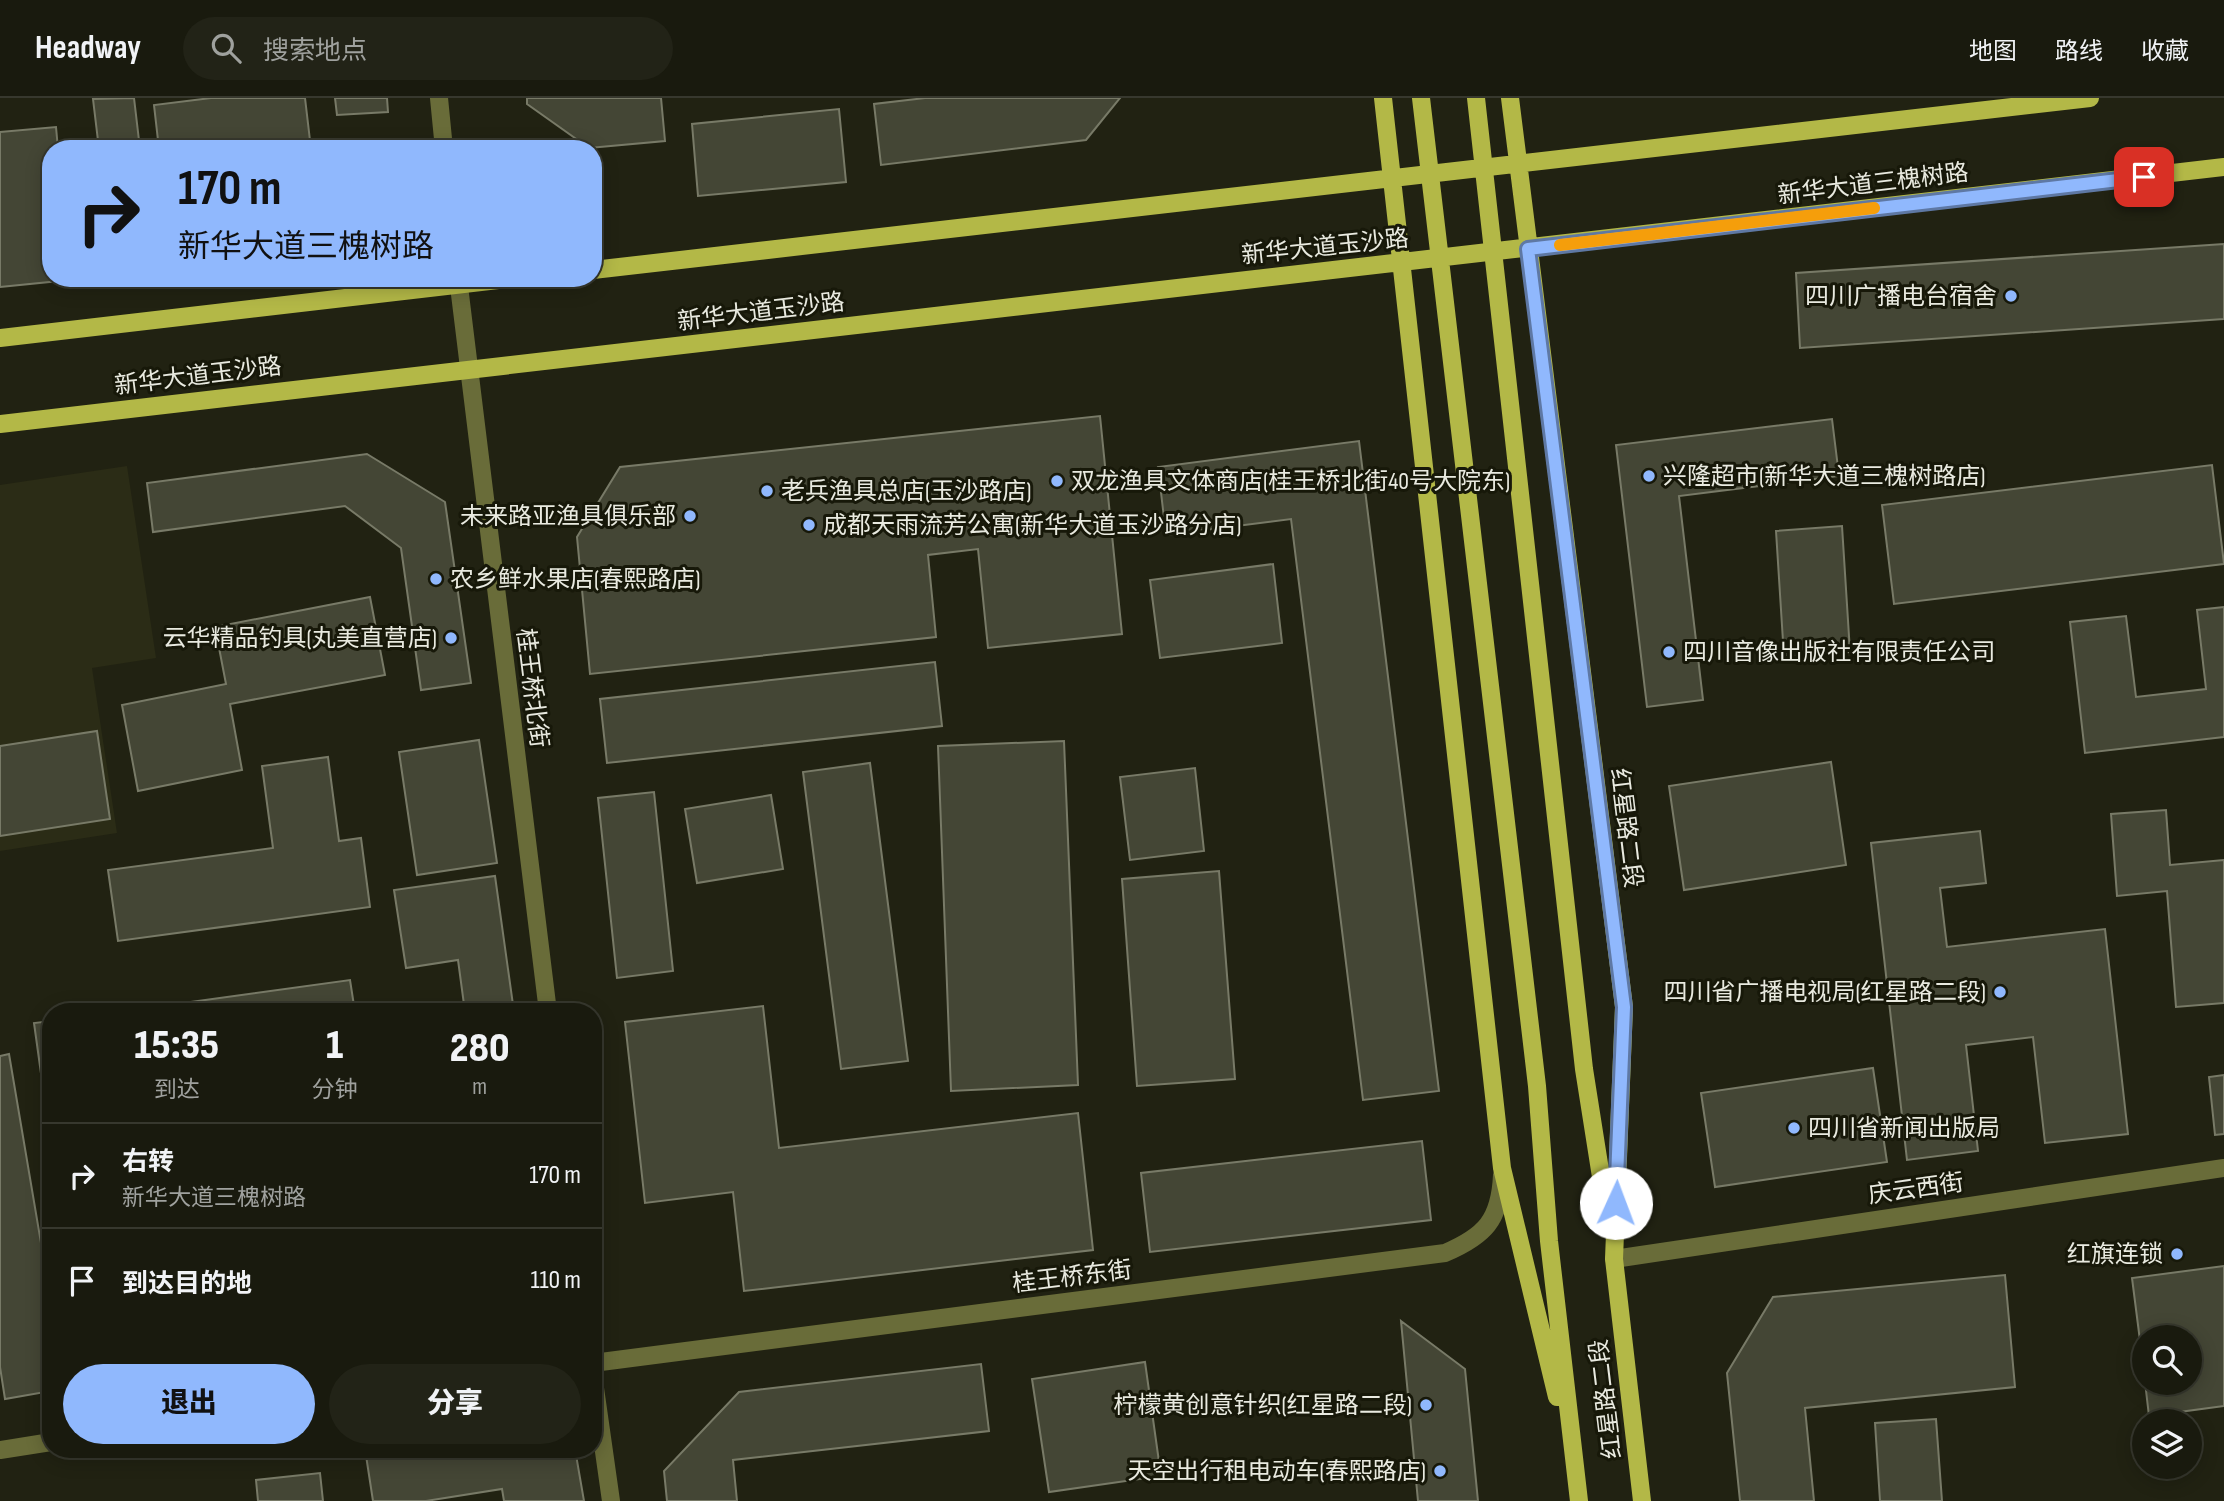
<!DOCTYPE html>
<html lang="zh">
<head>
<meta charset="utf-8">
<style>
	body { margin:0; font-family:"Sofia Sans Condensed","Noto Sans SC",sans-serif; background:#222317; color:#f1f3f6; height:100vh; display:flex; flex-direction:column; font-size:26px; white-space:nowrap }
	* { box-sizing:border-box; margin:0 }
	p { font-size:23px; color:#9fa19e }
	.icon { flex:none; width:38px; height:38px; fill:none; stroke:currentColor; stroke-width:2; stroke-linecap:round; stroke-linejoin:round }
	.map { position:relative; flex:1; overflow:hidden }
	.panel { position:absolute; left:42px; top:905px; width:560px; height:455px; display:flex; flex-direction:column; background:#191a0e; border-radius:28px; box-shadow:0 4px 18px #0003,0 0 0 2px #37382e }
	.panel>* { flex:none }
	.hud { position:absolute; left:42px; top:42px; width:560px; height:147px; border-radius:28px; box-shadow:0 4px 18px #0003,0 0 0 2px #37382e; background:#90b8fd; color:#111; overflow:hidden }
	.controls { position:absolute; left:2132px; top:1227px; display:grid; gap:14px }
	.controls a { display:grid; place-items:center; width:70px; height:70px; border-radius:50%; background:#191a0e; box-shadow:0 4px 18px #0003,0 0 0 2px #37382e; font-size:35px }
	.pin { position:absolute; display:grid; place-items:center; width:60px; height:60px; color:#fff; margin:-30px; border-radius:14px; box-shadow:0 4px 10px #0006 }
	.me { position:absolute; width:77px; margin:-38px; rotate:2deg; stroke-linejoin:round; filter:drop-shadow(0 0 5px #0008) }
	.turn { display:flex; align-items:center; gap:24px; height:147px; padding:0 21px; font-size:32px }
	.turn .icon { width:91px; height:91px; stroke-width:2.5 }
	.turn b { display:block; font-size:49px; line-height:60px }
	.eta { display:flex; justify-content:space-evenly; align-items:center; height:119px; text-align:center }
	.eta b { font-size:42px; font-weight:800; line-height:49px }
	.action { display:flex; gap:14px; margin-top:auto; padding:14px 21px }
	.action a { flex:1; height:80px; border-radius:42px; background:#90b8fd; color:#111; font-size:28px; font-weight:800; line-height:80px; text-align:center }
	.action a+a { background:#222317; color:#f1f3f6 }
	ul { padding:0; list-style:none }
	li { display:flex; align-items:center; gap:21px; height:105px; padding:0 21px; border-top:2px solid #37382e }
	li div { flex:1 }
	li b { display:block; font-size:26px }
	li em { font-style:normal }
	header { display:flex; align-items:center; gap:42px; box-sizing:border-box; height:98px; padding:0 35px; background:#191a0e; border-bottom:2px solid #37382e }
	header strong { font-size:33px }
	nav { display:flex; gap:38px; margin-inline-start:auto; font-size:24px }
	.search { width:490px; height:63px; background:#222317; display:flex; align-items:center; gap:18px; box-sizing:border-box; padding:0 24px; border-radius:38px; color:#9fa19e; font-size:26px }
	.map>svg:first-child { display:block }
	.built { fill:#2b2c16 }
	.building { fill:#444635; stroke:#787a67; stroke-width:2 }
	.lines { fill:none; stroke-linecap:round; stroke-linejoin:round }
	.minor { stroke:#696c39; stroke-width:18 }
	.major { stroke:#b3b847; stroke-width:18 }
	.route-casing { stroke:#5e78a4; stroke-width:18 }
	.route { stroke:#90b8fd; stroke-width:12 }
	.slow { stroke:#f59e0b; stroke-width:12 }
	.poi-dot { fill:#90b8fd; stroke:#171809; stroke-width:2.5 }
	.labels { text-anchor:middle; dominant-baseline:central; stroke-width:6; stroke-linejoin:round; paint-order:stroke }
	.street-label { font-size:24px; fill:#e9eae0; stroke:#171809 }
	.poi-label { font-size:24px; fill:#e9eae0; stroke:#171809; text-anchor:end }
</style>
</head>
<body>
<header>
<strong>Headway</strong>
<div class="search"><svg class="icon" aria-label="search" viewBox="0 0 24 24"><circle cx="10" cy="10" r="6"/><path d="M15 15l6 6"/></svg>搜索地点</div>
<nav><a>地图</a><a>路线</a><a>收藏</a></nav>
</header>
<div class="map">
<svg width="2224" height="1403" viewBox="0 0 2224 1403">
	<rect width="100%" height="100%" fill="#212212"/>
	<path class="built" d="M127 368 156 560 92 570 117 735 0 753V387Z"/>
	<path class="building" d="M134 0 140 51H99L93 1Z
		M211 0H305L311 51H236L235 44 159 51 154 7Z
		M335 0H387L388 14 337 17Z
		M527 0H661L665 43 589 50 527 6Z
		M925 0H1120L1086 42 881 67 874 6Z
		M839 11 846 84 698 98 692 26Z
		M56 29 58 51H51V180H69V182L0 189V34Z
		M2224 146V221L1800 250 1796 175Z
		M1100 318 1122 536 988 550 978 451 928 457 936 539 590 576 577 439 620 369Z
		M1832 321 1839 378 1679 398 1703 602 1647 609 1616 347Z
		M1359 343 1439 993 1363 1002 1291 421 1166 437 1158 369Z
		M367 356 445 404 471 585 421 592 401 450 345 408 153 434 147 385Z
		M2212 367 2224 466 1894 506 1882 407Z
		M1842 428 1850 554 1784 559 1776 433Z
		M1273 466 1282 545 1160 560 1150 482Z
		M370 499 385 577 230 606 242 672 138 693 122 607 226 586 215 529Z
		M2224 509V639L2085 655 2070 524 2126 518 2136 599 2206 591 2197 512Z
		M935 564 942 628 607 665 600 601Z
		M97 633 110 721 0 738V648Z
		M479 642 497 765 417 777 399 654Z
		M1064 643 1078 987 951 993 938 648Z
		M328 659 339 743 361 740 370 809 118 843 108 772 273 750 262 668Z
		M1831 664 1846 767 1684 792 1669 688Z
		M870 665 908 963 841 971 803 674Z
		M1195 670 1204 753 1130 762 1120 679Z
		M654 694 673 873 617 880 598 700Z
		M771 697 783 771 697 785 685 711Z
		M2166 712 2170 767 2224 762V905L2176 909 2167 793 2117 798 2111 716Z
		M1980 733 1986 785 1940 790 1947 849 2105 831 2128 1036 2045 1045 2033 939 1966 947 1978 1053 1907 1062 1871 745Z
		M1219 773 1235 981 1137 988 1122 781Z
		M495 778 514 914H465L458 862 406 870 394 792Z
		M350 882 355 914H118Z
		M763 908 779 1050 1078 1015 1093 1152 744 1193 733 1094 645 1105 625 924Z
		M51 923V996L44 997 34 925Z
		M9 956 51 1204V1293L5 1301 0 1269V958Z
		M1873 970 1887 1064 1715 1089 1701 995Z
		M2224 977V1036L2215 1037 2209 979Z
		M1422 1043 1431 1122 1150 1154 1141 1075Z
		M2224 1168V1308L2149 1318 2145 1284H2189V1239H2144V1274L2132 1180Z
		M2005 1177 2015 1289 1805 1310 1814 1403H1740L1727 1275 1773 1199Z
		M1401 1223 1465 1271 1478 1403H1418Z
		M1145 1264 1161 1378 1049 1394 1032 1281Z
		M981 1266 989 1333 733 1362 737 1403H667L664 1373 739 1294Z
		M1936 1321 1942 1403H1880L1875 1325Z
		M365 1351H575L584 1403H504L502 1391 426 1403H373Z
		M320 1375 323 1403H258L256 1382Z"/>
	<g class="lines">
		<path class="minor" d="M439 0 444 51
			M458 180 548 914
			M1614 1161 2224 1070
			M593 1265 1445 1155C1485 1138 1500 1122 1502 1077
			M593 1276 611 1403
			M0 1352 51 1344"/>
		<path class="major" d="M1383 0 1502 1070 1557 1299
			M1421 0 1537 988 1549 1143 1579 1403
			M1476 0 1584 971 1608 1123
			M1510 0 1624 909 1614 1161 1642 1403
			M593 172 2090 0
			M0 240 517 180
			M0 326 2224 69"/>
	</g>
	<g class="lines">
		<g class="route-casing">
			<path id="route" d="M1616 1105 1624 909 1528 151 2144 79"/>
		</g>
		<use href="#route" class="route"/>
		<path class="slow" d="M1560 147 1874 110"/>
	</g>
	<g class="poi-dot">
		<circle cx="2011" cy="198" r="7"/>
		<circle cx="1649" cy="378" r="7"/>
		<circle cx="1057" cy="383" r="7"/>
		<circle cx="767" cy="393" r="7"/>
		<circle cx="690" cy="418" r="7"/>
		<circle cx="809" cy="427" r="7"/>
		<circle cx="436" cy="481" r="7"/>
		<circle cx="451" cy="540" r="7"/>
		<circle cx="1669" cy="554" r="7"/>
		<circle cx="2000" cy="894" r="7"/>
		<circle cx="1794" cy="1030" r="7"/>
		<circle cx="2177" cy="1156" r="7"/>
		<circle cx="1426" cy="1307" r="7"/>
		<circle cx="1440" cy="1373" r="7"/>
	</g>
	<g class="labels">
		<g class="street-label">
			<text transform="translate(1873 86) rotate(-7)">新华大道三槐树路</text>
			<text transform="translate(1325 149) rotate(-6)">新华大道玉沙路</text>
			<text transform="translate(761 214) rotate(-7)">新华大道玉沙路</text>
			<text transform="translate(198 278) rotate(-7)">新华大道玉沙路</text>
			<text transform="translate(532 590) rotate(83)">桂王桥北街</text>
			<text transform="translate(1626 730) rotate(83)">红星路二段</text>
			<text transform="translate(1916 1091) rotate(-8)">庆云西街</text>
			<text transform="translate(1072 1179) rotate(-7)">桂王桥东街</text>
			<text transform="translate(1606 1301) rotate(-97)">红星路二段</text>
		</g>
		<g class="poi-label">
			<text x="1997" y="198">四川广播电台宿舍</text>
			<text x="1663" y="378" text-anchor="start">兴隆超市(新华大道三槐树路店)</text>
			<text x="1071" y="383" text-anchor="start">双龙渔具文体商店(桂王桥北街40号大院东)</text>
			<text x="781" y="393" text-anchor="start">老兵渔具总店(玉沙路店)</text>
			<text x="676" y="418">未来路亚渔具俱乐部</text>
			<text x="823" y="427" text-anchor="start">成都天雨流芳公寓(新华大道玉沙路分店)</text>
			<text x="450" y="481" text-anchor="start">农乡鲜水果店(春熙路店)</text>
			<text x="437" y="540">云华精品钓具(丸美直营店)</text>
			<text x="1683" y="554" text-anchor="start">四川音像出版社有限责任公司</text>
			<text x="1986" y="894">四川省广播电视局(红星路二段)</text>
			<text x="1808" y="1030" text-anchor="start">四川省新闻出版局</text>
			<text x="2163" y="1156">红旗连锁</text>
			<text x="1412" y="1307">柠檬黄创意针织(红星路二段)</text>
			<text x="1426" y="1373">天空出行租电动车(春熙路店)</text>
		</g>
	</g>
</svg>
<div class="controls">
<a><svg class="icon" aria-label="search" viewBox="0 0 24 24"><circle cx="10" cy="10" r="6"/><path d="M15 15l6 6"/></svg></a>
<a><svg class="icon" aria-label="layers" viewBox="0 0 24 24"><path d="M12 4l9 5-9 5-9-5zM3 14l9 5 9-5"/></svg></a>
</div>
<div class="pin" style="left:2144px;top:79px;background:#d93025"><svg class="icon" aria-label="arrive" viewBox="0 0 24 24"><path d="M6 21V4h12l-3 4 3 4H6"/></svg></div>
<svg class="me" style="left:1616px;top:1105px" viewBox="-20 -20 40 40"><circle r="19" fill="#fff"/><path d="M0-13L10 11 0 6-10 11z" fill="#90b8fd"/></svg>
<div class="hud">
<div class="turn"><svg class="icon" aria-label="right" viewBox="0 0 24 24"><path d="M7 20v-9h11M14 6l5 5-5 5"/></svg><div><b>170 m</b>新华大道三槐树路</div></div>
</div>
<section class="panel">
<div class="eta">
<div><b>15:35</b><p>到达</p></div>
<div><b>1</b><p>分钟</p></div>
<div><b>280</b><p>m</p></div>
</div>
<ul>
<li><svg class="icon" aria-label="right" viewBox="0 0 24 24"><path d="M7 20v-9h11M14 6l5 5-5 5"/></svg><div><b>右转</b><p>新华大道三槐树路</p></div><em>170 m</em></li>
<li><svg class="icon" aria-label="arrive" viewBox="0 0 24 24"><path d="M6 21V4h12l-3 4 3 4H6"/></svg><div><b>到达目的地</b></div><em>110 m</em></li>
</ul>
<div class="action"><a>退出</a><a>分享</a></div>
</section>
</div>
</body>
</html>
